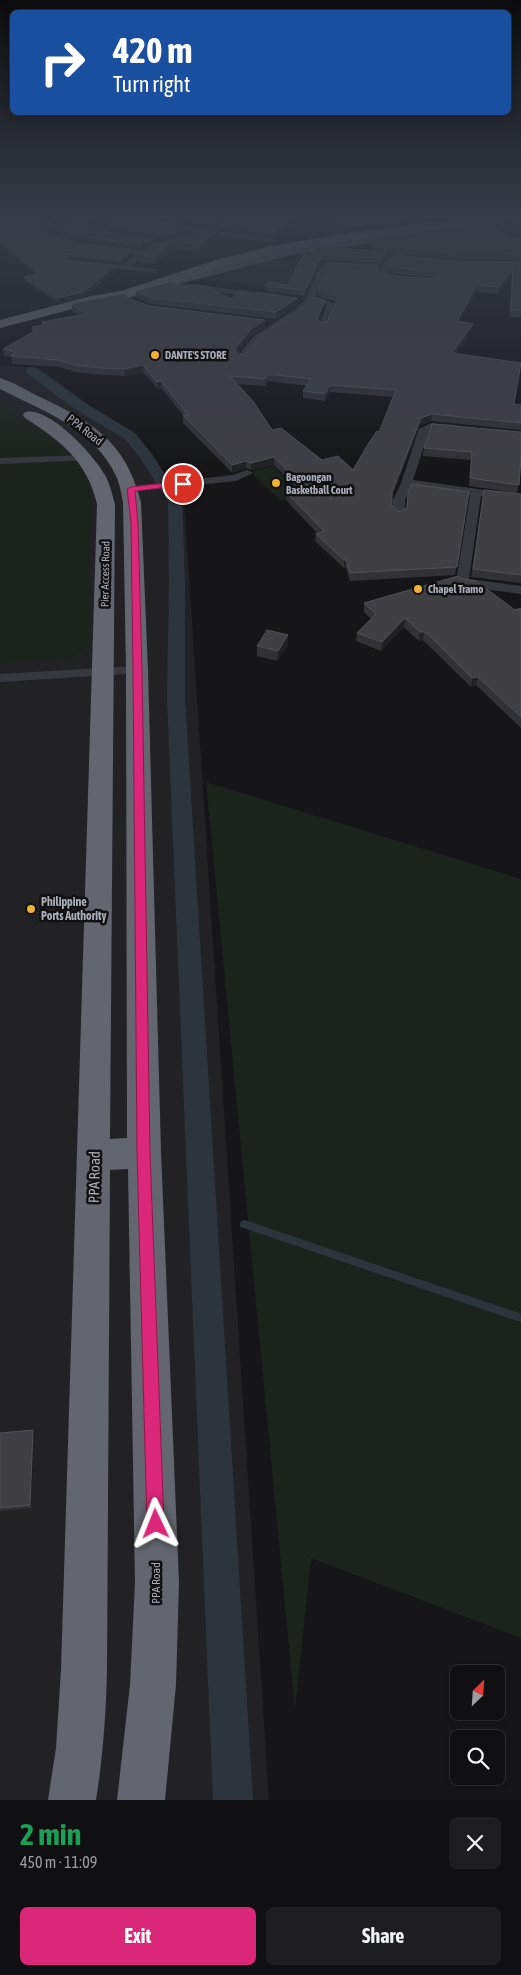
<!DOCTYPE html>
<html lang="en">
<head>
<meta charset="utf-8">
<style>
	body { margin:0; font-family:"Asap Condensed",sans-serif; background:#1e1e20; color:#f1f3f6; height:100vh; display:flex; flex-direction:column; font-size:19px; white-space:nowrap }
	* { box-sizing:border-box; margin:0 }
	p { font-size:16px; color:#9c9d9f }
	.icon { flex:none; width:28px; height:28px; fill:none; stroke:currentColor; stroke-width:2; stroke-linecap:round; stroke-linejoin:round }
	.map { position:relative; height:1800px; overflow:hidden }
	.side { display:flex; flex-direction:column; background:#101012; flex:1 }
	.side>* { flex:none }
	.hud { position:absolute; left:10px; top:10px; width:501px; height:105px; border-radius:8px; box-shadow:0 2px 8px #0003,0 0 0 1px #303032; background:#1a4fa0; color:#fff; overflow:hidden }
	.needle { width:32px; rotate:25deg }
	.fabs { position:absolute; left:450px; top:1665px; display:grid; gap:10px }
	.fabs a { display:grid; place-items:center; width:55px; height:55px; border-radius:8px; background:#101012; box-shadow:0 2px 8px #0003,0 0 0 1px #303032; font-size:25px }
	.pin { position:absolute; display:grid; place-items:center; width:42px; height:42px; color:#fff; margin:-21px; border:2px solid #fff; border-radius:50%; box-shadow:0 1px 5px #0007 }
	.me { position:absolute; width:55px; margin:-28px; rotate:358deg; stroke-linejoin:round; filter:drop-shadow(0 0 4px #0008) }
	.turn { display:flex; align-items:center; gap:18px; height:105px; padding:0 20px; font-size:22px }
	.turn .icon { width:65px; height:65px; stroke-width:2.5 }
	.turn b { display:block; font-size:35px; line-height:42px }
	.round { display:grid; place-items:center; flex:none; width:52px; height:52px; border-radius:8px; background:#1e1e20 }
	.summary { display:flex; align-items:center; justify-content:space-between; height:85px; padding:0 20px }
	h1 { font-size:30px; font-weight:700; line-height:38px; color:#1e9e55 }
	.button { display:flex; gap:10px; margin-top:auto; padding:10px 20px }
	.button a { flex:1; height:58px; border-radius:8px; background:#db2777; color:#fff; font-size:20px; font-weight:700; line-height:58px; text-align:center }
	.button a+a { background:#1e1e20; color:#f1f3f6 }
	.map>svg:first-child { display:block }
	.built { fill:#222225 }
	.green { fill:#1c231d }
	.lines { fill:none; stroke-linecap:round; stroke-linejoin:round }
	.stream { stroke:#2c353c; stroke-width:8 }
	.canal { fill:#2c353c; fill-rule:evenodd }
	.street { fill:#37383d; fill-rule:evenodd }
	.primary { fill:#53555c; fill-rule:evenodd }
	.highway { fill:#63666e; fill-rule:evenodd }
	.wall { fill:#323236; fill-rule:evenodd }
	.shaded-wall { fill:#212124 }
	.building { fill:#3f3f44; stroke:#4f5156; fill-rule:evenodd }
	.route { fill:#db2777; stroke:#8e194d }
	.poi-dot { fill:#f2b134; stroke:#111113; stroke-width:2 }
	.labels { text-anchor:middle; dominant-baseline:central; stroke-width:5; stroke-linejoin:round; paint-order:stroke }
	.far-poi-label { font-size:11px; font-weight:bold; fill:#a8adb8; stroke:#111113; text-anchor:start }
	.far-street-label { font-size:11px; fill:#a8adb8; stroke:#111113 }
	.street-label { font-size:12px; fill:#a8adb8; stroke:#111113 }
	.poi-label { font-size:12px; font-weight:bold; fill:#a8adb8; stroke:#111113; text-anchor:start }
	.near-street-label { font-size:15px; fill:#a8adb8; stroke:#111113 }
</style>
</head>
<body>
<div class="map">
<svg width="521" height="1800" viewBox="0 0 521 1800">
	<rect width="100%" height="100%" fill="#161618"/>
	<path class="built" d="M273 258 321 265 304 291 204 279 233 268Z
		M0 365 39 368 85 402 135 434 184 500 269 1800H0Z"/>
	<path class="green" d="M0 407 32 424 71 455 0 458Z
		M78 461 91 490 89 647 70 658 0 662V465Z
		M273 466 302 495 280 500 250 472Z
		M206 782 521 879V1638L311 1558 295 1709Z"/>
	<g class="lines">
		<path class="stream" d="M244 1224 521 1318"/>
		<path class="canal" d="M32 367 36 368 85 403 135 433 152 454 182 502 185 584V698L253 1800H213L167 698 169 584 168 502 141 459 125 439 75 409 28 374 26 371 28 368Z"/>
		<path class="street" d="M26 216H34L56 235 73 239 74 241 141 250 167 241 171 243 148 252 130 266 156 269V273H153L70 263H67V259L122 265 136 254 65 245V242L50 239Z
			M127 216C154 216 179 226 205 229 216 230 228 216 242 216L217 231 271 238 275 240 271 242 207 235Z
			M383 216H392L399 221 392 223Z
			M89 228 153 238 157 240 153 242 92 232H89Z
			M396 255 417 257 421 259 417 261 397 260 390 265 388 275 408 278V282L385 279 381 277C378 266 386 258 396 255Z
			M329 262 351 263 355 265 351 267H327L315 297 336 304 326 327 323 328 319 325 327 305 313 302 303 312 260 340 245 359H239L237 357 254 336 297 308 305 300 320 266Z
			M166 282 278 294 282 297 278 300 169 286 165 284Z
			M431 423 456 425 461 428C453 435 439 427 429 431L413 480 521 495V501L481 496 469 579 521 586V594L462 586 456 582 470 495 411 487 405 500V514L399 518 393 514V500L401 483 419 429Z
			M85 455 89 456 90 458 89 460 0 464V458Z
			M247 470 253 473 236 481 131 492 125 489 131 486 233 475Z
			M137 666 142 667 144 670 142 673 0 682V674Z"/>
		<path class="primary" d="M511 216H521V221L291 255 141 294 134 290 136 287 291 247Z"/>
		<path class="highway" d="M480 216H512L506 219 347 241 272 254 224 266 128 298 92 304 0 328V320L91 296 121 291 216 260 272 246 347 233Z
			M0 378C13 382 26 390 38 396 93 422 125 441 141 502L148 670 161 1152 179 1582 176 1685 165 1800H117L130 1685 135 1582 128 1169 110 1170 107 1670C106 1714 103 1757 96 1800H48L56 1748 61 1670 97 504C87 461 61 441 25 418L23 415 25 412C49 406 94 455 105 475 110 484 112 494 115 504L110 1139 127 1138 126 670 123 502C121 493 120 484 116 476 95 429 43 411 0 389Z"/>
	</g>
	<path class="wall" d="M0 216 64 243 132 251V255L121 263 66 258V261L116 266 117 271 84 296 59 303 25 281 24 277 37 275 0 243Z
		M151 216H229L209 228Z
		M306 216 274 236 223 230V225Z
		M327 216H386L391 220 398 218 395 216H465L348 231Z
		M43 217 58 228 87 229 89 230 151 244 142 248 75 239 57 233 44 222Z
		M105 224 192 232 168 239 106 228Z
		M218 237 199 252 174 249 156 264 139 262V255L152 245Z
		M521 238V260L455 259 394 253 384 257 381 263 322 260 305 296 265 291V286L288 285 311 256 376 251 368 246 369 239H512Z
		M456 261 521 262V317H509L512 275 498 294 476 292 459 322 472 331 455 354 514 404 521 405V430L431 421 420 425 392 497V506L399 512 406 508 408 493 469 492 455 575 350 581 346 568H344L315 541 316 534 317 533 286 500V492L298 490 274 465 251 470 246 468 232 473 183 423V415L161 388 158 389 143 372 125 376 102 375 76 372 59 367 12 364 11 357 4 356 3 349 32 332V327L42 325V322L79 315 72 311V304L132 300 150 306 265 320V327L253 335 238 353 242 355 324 306 319 320 322 323 328 321 336 302 318 296V289L378 271 385 275 431 279 433 278 389 273 390 267ZM268 381 307 386 303 391V398L325 401 330 392 393 397 379 432 353 470 322 460 272 430 237 384 266 386Z
		M180 288 231 299 297 304 276 319 152 304 136 297V291Z
		M521 432V465L517 493 469 486 471 460 423 456 424 448Z
		M521 494V583L471 577 483 498Z
		M364 603 515 610 521 608V728L476 685 471 687 426 643 423 640 419 641 404 627 381 651 356 641 357 633 371 619 364 612Z
		M288 635V645L277 661 257 656V646Z
		M0 1433 37 1434 33 1508 0 1511Z"/>
	<path class="shaded-wall" d="M103 216H112L84 230V226Z
		M222 216H229L209 228V224Z
		M299 216H306L274 236V232Z
		M431 216H465L348 231V227Z
		M192 228V232L168 239V234Z
		M218 230V237L199 252V245Z
		M151 239V244L142 248 141 244Z
		M174 242V249L156 264 155 257Z
		M395 247 394 253 384 257 385 251Z
		M132 251V255L121 263V259Z
		M385 252 384 257 381 263V258Z
		M322 255V260L305 296V290Z
		M116 266 117 271 84 296 59 303 58 298Z
		M513 268 512 275 498 294 499 287Z
		M477 285 476 292 456 328 457 321Z
		M297 298V304L276 319V312Z
		M325 300 324 306 317 326V319Z
		M265 320V327L253 335 236 356 235 349 252 328Z
		M473 324 472 331 451 360 452 353Z
		M143 365V372L125 376 124 369Z
		M268 374V381L266 386V379Z
		M161 381V388L158 389 157 382Z
		M330 385V392L325 401V394Z
		M432 414 431 421 420 425 391 499 392 492 421 418Z
		M274 457V465L251 470V463Z
		M246 461V468L232 473V465Z
		M344 560H346V568H344Z
		M405 618 404 627 381 651 382 642Z
		M420 632H424L423 640 419 641Z
		M288 635V645L277 661 278 651Z
		M478 677 476 685 471 687 472 678Z
		M33 1430 37 1434 33 1508 30 1505Z"/>
	<path class="building" d="M0 216H28L49 237 63 239 64 243 132 251 121 259 65 254 66 261 116 266 83 292 58 298 24 277 40 274 0 240V229H3L0 227Z
		M88 216H103L84 226 89 230 151 239 141 244 75 235 56 229 43 217 58 228Z
		M121 216H138L192 228 168 234 105 224Z
		M172 216H222L209 224Z
		M238 216H299L274 232 223 225Z
		M333 216H386L391 220 401 218V216H431L348 227Z
		M488 222 512 239 521 238V254L456 253 395 247 385 251 369 239Z
		M210 229 218 230 199 245 174 242 155 257 139 255 152 245Z
		M329 247 385 252 381 258 322 255 305 290 265 286 269 282 288 285 304 253 311 256 314 248Z
		M396 255 456 261 521 262V311L511 310 513 268 499 287 477 285 457 321 473 324 452 353 521 363 514 404 521 405V423L432 414 421 418 392 492V506L399 512 407 508 408 493 412 484 469 492 457 567 350 573 346 560H344L316 534 324 531 286 492 304 488 274 457 251 463 246 461 232 465 183 415H188L161 381 157 382 143 365 124 369 101 368 75 365 58 360 11 356 15 352 3 349 35 331 32 327 44 325 42 322 87 314 72 304 123 294 132 300 150 306 265 320 252 328 235 349 236 352 242 355 246 353 261 335 304 307 314 297 325 300 317 319 322 323 328 321 338 297 318 289 330 263 378 265V271L385 275 431 279 437 276 434 272 390 267 392 260ZM268 374 311 379 303 391 325 394 330 385 396 390 379 432 377 431 370 441 353 470 338 456 322 460 281 428 272 430 253 401 230 376 266 379Z
		M172 282 180 288 193 285 206 286 231 299 238 293 255 295 258 293 297 298 276 312 152 298 136 291Z
		M432 424 521 432V459L519 485 470 478 472 452 424 448Z
		M484 490 521 494V575L473 569Z
		M458 576 463 579 476 581 515 610 521 608V717L478 677 472 678 428 634 424 632H420L405 618 382 642 357 633 376 614 364 603Z
		M267 630 288 635 278 651 257 646Z
		M33 1430 30 1505 0 1508V1433Z"/>
	<linearGradient id="sky" x2="0" y2="1"><stop stop-color="#0c0c0d"/><stop offset="0.46" stop-color="#363c48"/><stop offset="1" stop-color="#363c48" stop-opacity="0"/></linearGradient>
	<rect width="521" height="468" fill="url(#sky)"/>
	<path class="route" d="M183 481 186 482V485L135 491 138 523 142 670 150 1152 164 1524 162 1530 156 1532 149 1530 147 1524 137 1152 133 670 131 523 127 489 131 487Z"/>
	<g class="poi-dot">
		<circle cx="155" cy="355" r="5"/>
		<circle cx="276" cy="483" r="5"/>
		<circle cx="418" cy="589" r="5"/>
		<circle cx="31" cy="909" r="5"/>
	</g>
	<g class="labels">
		<g class="far-poi-label">
			<text x="165" y="355">DANTE'S STORE</text>
			<text x="286" y="477">Bagoongan<tspan x="286" dy="13">Basketball Court</tspan></text>
			<text x="428" y="589">Chapel Tramo</text>
		</g>
		<g class="far-street-label">
			<text transform="translate(105 574) rotate(-89)">Pier Access Road</text>
		</g>
		<g class="street-label">
			<text transform="translate(85 430) rotate(38)">PPA Road</text>
			<text transform="translate(156 1583) rotate(-90)">PPA Road</text>
		</g>
		<g class="poi-label">
			<text x="41" y="902">Philippine<tspan x="41" dy="14">Ports Authority</tspan></text>
		</g>
		<g class="near-street-label">
			<text transform="translate(94 1177) rotate(-89)">PPA Road</text>
		</g>
	</g>
</svg>
<div class="fabs">
<a><svg class="needle" viewBox="-14 -14 28 28"><path d="M0-13l5 13h-10z" fill="#e53935"/><path d="M0 13l5-13h-10z" fill="#9c9d9f"/></svg></a>
<a><svg class="icon" aria-label="search" viewBox="0 0 24 24"><circle cx="10" cy="10" r="6"/><path d="M15 15l6 6"/></svg></a>
</div>
<div class="pin" style="left:183px;top:484px;background:#d93025"><svg class="icon" aria-label="arrive" viewBox="0 0 24 24"><path d="M6 21V4h12l-3 4 3 4H6"/></svg></div>
<svg class="me" style="left:156px;top:1524px" viewBox="-20 -20 40 40"><path d="M0-17L14 15 0 8-14 15z" fill="#db2777" stroke="#fff" stroke-width="4"/></svg>
<div class="hud">
<div class="turn"><svg class="icon" aria-label="right" viewBox="0 0 24 24"><path d="M7 20v-9h11M14 6l5 5-5 5"/></svg><div><b>420 m</b>Turn right</div></div>
</div>
</div>
<section class="side">
<div class="summary"><div><h1>2 min</h1><p>450 m · 11:09</p></div><a class="round"><svg class="icon" aria-label="close" viewBox="0 0 24 24"><path d="M6 6l12 12M18 6L6 18"/></svg></a></div>
<div class="button"><a>Exit</a><a>Share</a></div>
</section>
</body>
</html>
